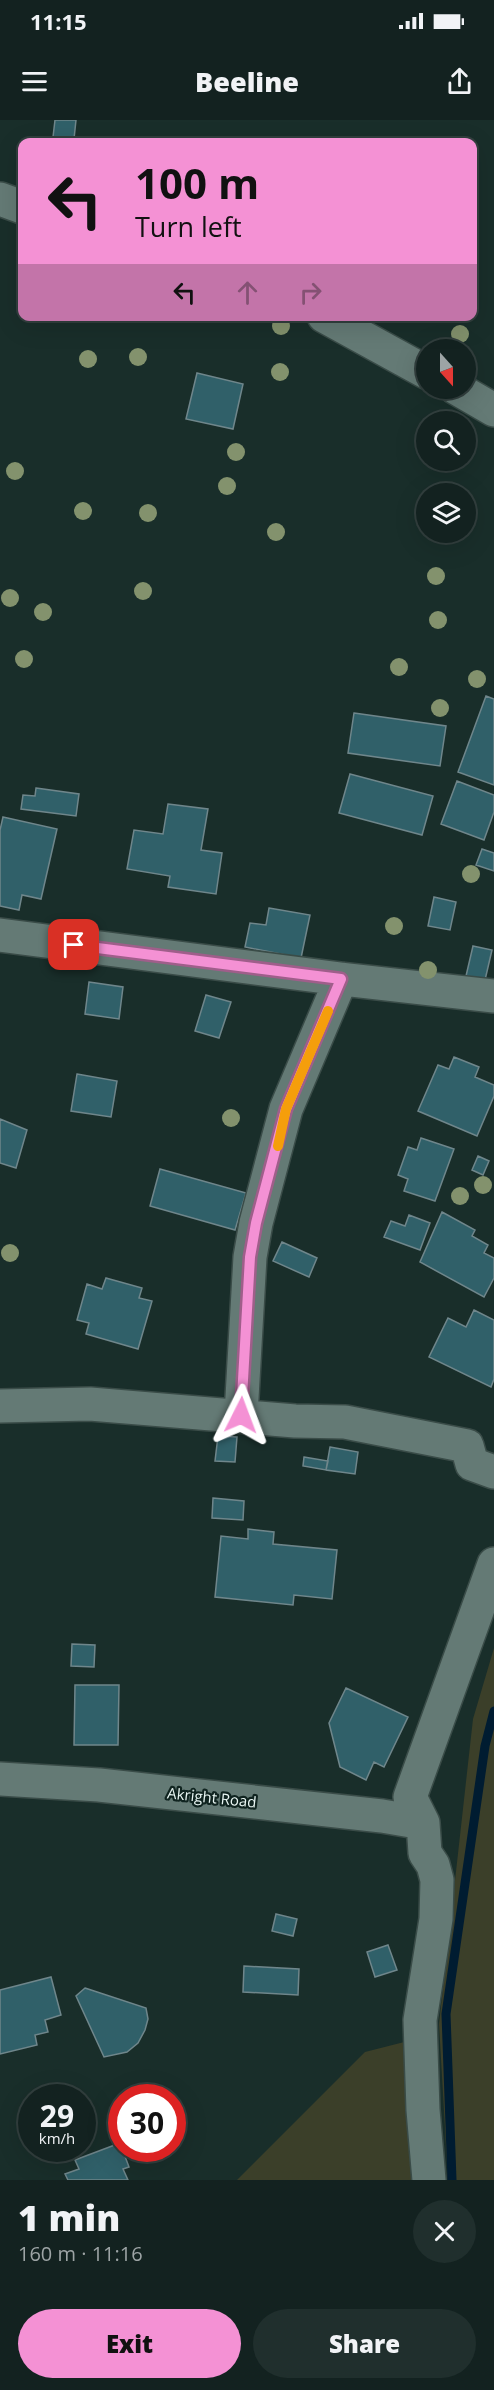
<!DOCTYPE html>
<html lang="en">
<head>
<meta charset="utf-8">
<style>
	body { margin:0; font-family:"Open Sans",sans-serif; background:#202f2d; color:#f1f3f6; height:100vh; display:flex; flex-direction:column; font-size:22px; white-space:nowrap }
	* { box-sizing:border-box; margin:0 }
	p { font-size:20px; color:#9da4a5 }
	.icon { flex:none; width:33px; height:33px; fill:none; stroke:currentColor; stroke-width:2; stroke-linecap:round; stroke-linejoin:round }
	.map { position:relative; height:2060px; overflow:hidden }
	.sheet { display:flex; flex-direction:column; background:#132220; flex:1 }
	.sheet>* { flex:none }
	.banner { position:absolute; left:18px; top:18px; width:459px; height:183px; border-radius:12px; box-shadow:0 6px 24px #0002,0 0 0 2px #323f3e; background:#f491d4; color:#111; overflow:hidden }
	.needle { width:39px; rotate:159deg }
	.controls { position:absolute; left:416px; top:219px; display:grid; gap:12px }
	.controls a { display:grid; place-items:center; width:60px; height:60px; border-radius:50%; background:#132220; box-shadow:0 6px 24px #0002,0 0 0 2px #323f3e; font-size:30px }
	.speed { position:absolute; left:18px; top:1964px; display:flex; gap:12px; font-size:30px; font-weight:700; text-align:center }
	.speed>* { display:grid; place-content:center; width:78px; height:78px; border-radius:50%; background:#132220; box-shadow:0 6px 24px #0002,0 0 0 2px #323f3e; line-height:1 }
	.speed small { font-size:15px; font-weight:400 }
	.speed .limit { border:9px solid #d22; background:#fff; color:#111 }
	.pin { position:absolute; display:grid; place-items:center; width:51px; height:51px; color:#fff; margin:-26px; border-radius:12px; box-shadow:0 3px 9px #0006 }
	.me { position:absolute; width:66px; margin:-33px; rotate:3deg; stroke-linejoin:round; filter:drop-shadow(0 0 4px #0008) }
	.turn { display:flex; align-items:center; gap:21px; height:126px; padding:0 18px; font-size:27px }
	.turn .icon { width:78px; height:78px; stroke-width:2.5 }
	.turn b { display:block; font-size:42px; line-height:51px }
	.lanes { display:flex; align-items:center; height:57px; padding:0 18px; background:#0003; justify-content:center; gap:30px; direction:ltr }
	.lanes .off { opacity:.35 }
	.round { display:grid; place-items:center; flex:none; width:63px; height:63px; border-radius:32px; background:#202f2d }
	.overview { display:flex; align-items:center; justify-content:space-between; height:102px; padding:0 18px }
	h1 { font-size:36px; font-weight:800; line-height:45px }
	.action { display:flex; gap:12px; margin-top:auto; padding:12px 18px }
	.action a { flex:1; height:69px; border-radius:36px; background:#f491d4; color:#111; font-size:24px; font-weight:800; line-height:69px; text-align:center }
	.action a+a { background:#202f2d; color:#f1f3f6 }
	.status { display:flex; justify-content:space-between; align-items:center; height:42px; padding:0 30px; background:#132220; direction:ltr }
	.status svg { height:16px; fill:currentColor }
	header { display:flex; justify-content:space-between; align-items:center; height:78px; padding:0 18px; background:#132220; font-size:27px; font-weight:800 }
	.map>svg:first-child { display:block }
	.green { fill:#3b3f29 }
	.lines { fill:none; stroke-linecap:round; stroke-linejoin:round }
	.stream { stroke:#001c31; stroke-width:9 }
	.building { fill:#306069; stroke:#6f868b; stroke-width:1.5 }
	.minor-casing { stroke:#3a4c48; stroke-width:36 }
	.minor { stroke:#647a75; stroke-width:33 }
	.tree { fill:#83926d }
	.route-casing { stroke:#9f5e8a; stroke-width:15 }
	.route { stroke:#f491d4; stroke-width:10 }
	.slow { stroke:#f59e0b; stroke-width:10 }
	.labels { text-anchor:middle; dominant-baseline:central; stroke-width:4.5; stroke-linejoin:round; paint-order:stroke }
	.street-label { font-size:15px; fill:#eaf7f4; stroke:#102420 }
</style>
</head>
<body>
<div class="status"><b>11:15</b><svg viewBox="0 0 49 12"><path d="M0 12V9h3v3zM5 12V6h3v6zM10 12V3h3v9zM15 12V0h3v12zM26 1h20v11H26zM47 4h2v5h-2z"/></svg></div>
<header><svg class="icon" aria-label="menu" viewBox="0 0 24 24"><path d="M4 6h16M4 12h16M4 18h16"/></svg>Beeline<svg class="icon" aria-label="share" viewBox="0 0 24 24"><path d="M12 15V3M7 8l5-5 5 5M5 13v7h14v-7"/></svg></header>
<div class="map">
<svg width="494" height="2060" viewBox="0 0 494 2060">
	<rect width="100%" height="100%" fill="#192e2a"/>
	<path class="green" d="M494 1528V2060H448L439 1904 473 1599Z
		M420 1918 425 2060H237L365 1932Z"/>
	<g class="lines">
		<path class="stream" d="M452 2060 446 1894 485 1626 494 1591"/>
	</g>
	<path class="building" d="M55 0H76L74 19 53 17Z
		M197 253 243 264 233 309 186 299Z
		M486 576 494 579V665L458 652Z
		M354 593 446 606 440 646 348 633Z
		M350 654 433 676 422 715 339 693Z
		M457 661 494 675V692L484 720 441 704Z
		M36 668 79 674 76 696 21 689 23 675 35 676Z
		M168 684 208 689 201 730 222 733 216 774 168 767 170 756 127 749 134 710 163 714Z
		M3 697 57 709 41 779 22 775 19 790 0 786V710Z
		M482 729 494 733V751L476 745Z
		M434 777 456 782 450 810 428 806Z
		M269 788 310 795 301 838 245 827 250 803 266 805Z
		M473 826 492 830 485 860 466 856Z
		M89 862 123 867 119 899 85 894Z
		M206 875 231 882 219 918 195 911Z
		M454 937 479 947 475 957 494 965V976L477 1016 418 991 438 945 449 949Z
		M77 954 117 961 111 997 71 991Z
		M0 999 27 1010 16 1048 0 1043Z
		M421 1018 454 1029 435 1081 404 1071 408 1059 398 1055 408 1027 417 1030Z
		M478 1036 489 1041 483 1055 472 1050Z
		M160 1049 246 1073 235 1110 150 1086Z
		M442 1092 475 1110 472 1116 488 1125 484 1133 494 1138V1158L484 1177 420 1142Z
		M409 1095 430 1103 420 1130 384 1117 391 1101 405 1106Z
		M282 1122 317 1138 309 1157 273 1141Z
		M106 1158 142 1168 139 1178 152 1181 138 1229 86 1214 89 1203 77 1200 87 1164 102 1169Z
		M474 1190 494 1200V1259L491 1267 429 1237 448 1198 466 1207Z
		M218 1316 237 1317 235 1342 215 1341Z
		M330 1327 358 1332 355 1354 326 1350Z
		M304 1337 328 1341 326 1350 303 1346Z
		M213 1378 244 1381 243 1400 212 1398Z
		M248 1409 274 1412 273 1424 337 1430 332 1479 294 1475 293 1485 215 1477 221 1416 248 1419Z
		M72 1524 95 1525 94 1547 71 1546Z
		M75 1565H119L118 1625H74Z
		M346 1568 408 1597 384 1647 374 1642 366 1660 340 1647 329 1603Z
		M276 1794 297 1799 293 1816 272 1811Z
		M388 1825 397 1850 375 1857 367 1832Z
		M244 1846 299 1849 298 1875 243 1872Z
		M51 1857 61 1895 45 1900 48 1912 35 1915 37 1925 0 1934V1870Z
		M85 1868 146 1888 148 1899 145 1910 138 1923 127 1932 104 1937 76 1876Z
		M120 2023 129 2047 123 2049 128 2060H68L65 2054 79 2049 75 2040Z"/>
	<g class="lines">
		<g class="minor-casing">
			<path id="minor" d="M0 79 22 87
				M324 196 426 252
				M456 268 494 290
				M0 815 341 859 494 876
				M0 1286 90 1284 295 1301 345 1302 467 1326 472 1344 494 1352
				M241 1295 250 1137 256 1103 286 989 341 859
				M0 1659 99 1665 382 1696 423 1703
				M429 2060 423 1990 420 1900 436 1799 437 1760 433 1745 425 1733 423 1703 410 1677 494 1444"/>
		</g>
		<use href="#minor" class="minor"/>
	</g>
	<g class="tree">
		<circle cx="281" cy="206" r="9"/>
		<circle cx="460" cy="214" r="9"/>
		<circle cx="138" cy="237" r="9"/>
		<circle cx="88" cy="239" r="9"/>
		<circle cx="280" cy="252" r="9"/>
		<circle cx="236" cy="332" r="9"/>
		<circle cx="15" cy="351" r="9"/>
		<circle cx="227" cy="366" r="9"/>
		<circle cx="83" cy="391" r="9"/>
		<circle cx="148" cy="393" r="9"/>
		<circle cx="276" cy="412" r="9"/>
		<circle cx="436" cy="456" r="9"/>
		<circle cx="143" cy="471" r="9"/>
		<circle cx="10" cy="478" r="9"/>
		<circle cx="43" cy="492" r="9"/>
		<circle cx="438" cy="500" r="9"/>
		<circle cx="24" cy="539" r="9"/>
		<circle cx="399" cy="547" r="9"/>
		<circle cx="477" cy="559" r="9"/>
		<circle cx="440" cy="588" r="9"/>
		<circle cx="471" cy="754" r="9"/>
		<circle cx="394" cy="806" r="9"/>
		<circle cx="428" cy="850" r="9"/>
		<circle cx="231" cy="998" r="9"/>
		<circle cx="483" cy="1065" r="9"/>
		<circle cx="460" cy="1076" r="9"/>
		<circle cx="10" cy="1133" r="9"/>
	</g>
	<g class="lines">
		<g class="route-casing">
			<path id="route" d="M74 825 341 859 286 989 256 1103 250 1137 241 1295"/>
		</g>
		<use href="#route" class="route"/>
		<path class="slow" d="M278 1026 286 989 328 891"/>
	</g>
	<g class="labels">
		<g class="street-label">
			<text transform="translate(212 1677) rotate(6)">Akright Road</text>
		</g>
	</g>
</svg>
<div class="controls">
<a><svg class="needle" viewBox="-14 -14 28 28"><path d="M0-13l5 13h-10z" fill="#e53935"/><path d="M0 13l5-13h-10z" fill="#9da4a5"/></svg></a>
<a><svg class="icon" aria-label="search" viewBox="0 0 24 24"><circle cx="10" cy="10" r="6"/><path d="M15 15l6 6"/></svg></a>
<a><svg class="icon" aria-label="layers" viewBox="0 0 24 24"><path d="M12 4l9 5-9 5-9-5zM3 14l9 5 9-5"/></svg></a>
</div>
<div class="speed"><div>29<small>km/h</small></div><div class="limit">30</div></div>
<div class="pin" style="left:74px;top:825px;background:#d93025"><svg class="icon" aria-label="arrive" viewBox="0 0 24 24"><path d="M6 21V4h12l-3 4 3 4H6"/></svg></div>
<svg class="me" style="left:241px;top:1295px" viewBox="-20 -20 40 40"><path d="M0-17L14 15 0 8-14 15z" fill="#f491d4" stroke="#fff" stroke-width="4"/></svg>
<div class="banner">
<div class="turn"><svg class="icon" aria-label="left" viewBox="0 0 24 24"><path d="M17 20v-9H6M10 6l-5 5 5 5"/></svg><div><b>100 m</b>Turn left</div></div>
<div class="lanes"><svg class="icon" aria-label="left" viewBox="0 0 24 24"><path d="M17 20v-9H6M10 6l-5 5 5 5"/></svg><svg class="icon off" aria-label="ahead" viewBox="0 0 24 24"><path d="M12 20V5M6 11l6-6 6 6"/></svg><svg class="icon off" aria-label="right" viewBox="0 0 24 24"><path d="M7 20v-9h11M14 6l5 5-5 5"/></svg></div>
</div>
</div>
<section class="sheet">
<div class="overview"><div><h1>1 min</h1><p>160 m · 11:16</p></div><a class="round"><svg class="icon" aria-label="close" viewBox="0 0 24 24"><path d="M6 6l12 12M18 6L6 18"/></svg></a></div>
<div class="action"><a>Exit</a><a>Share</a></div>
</section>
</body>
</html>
